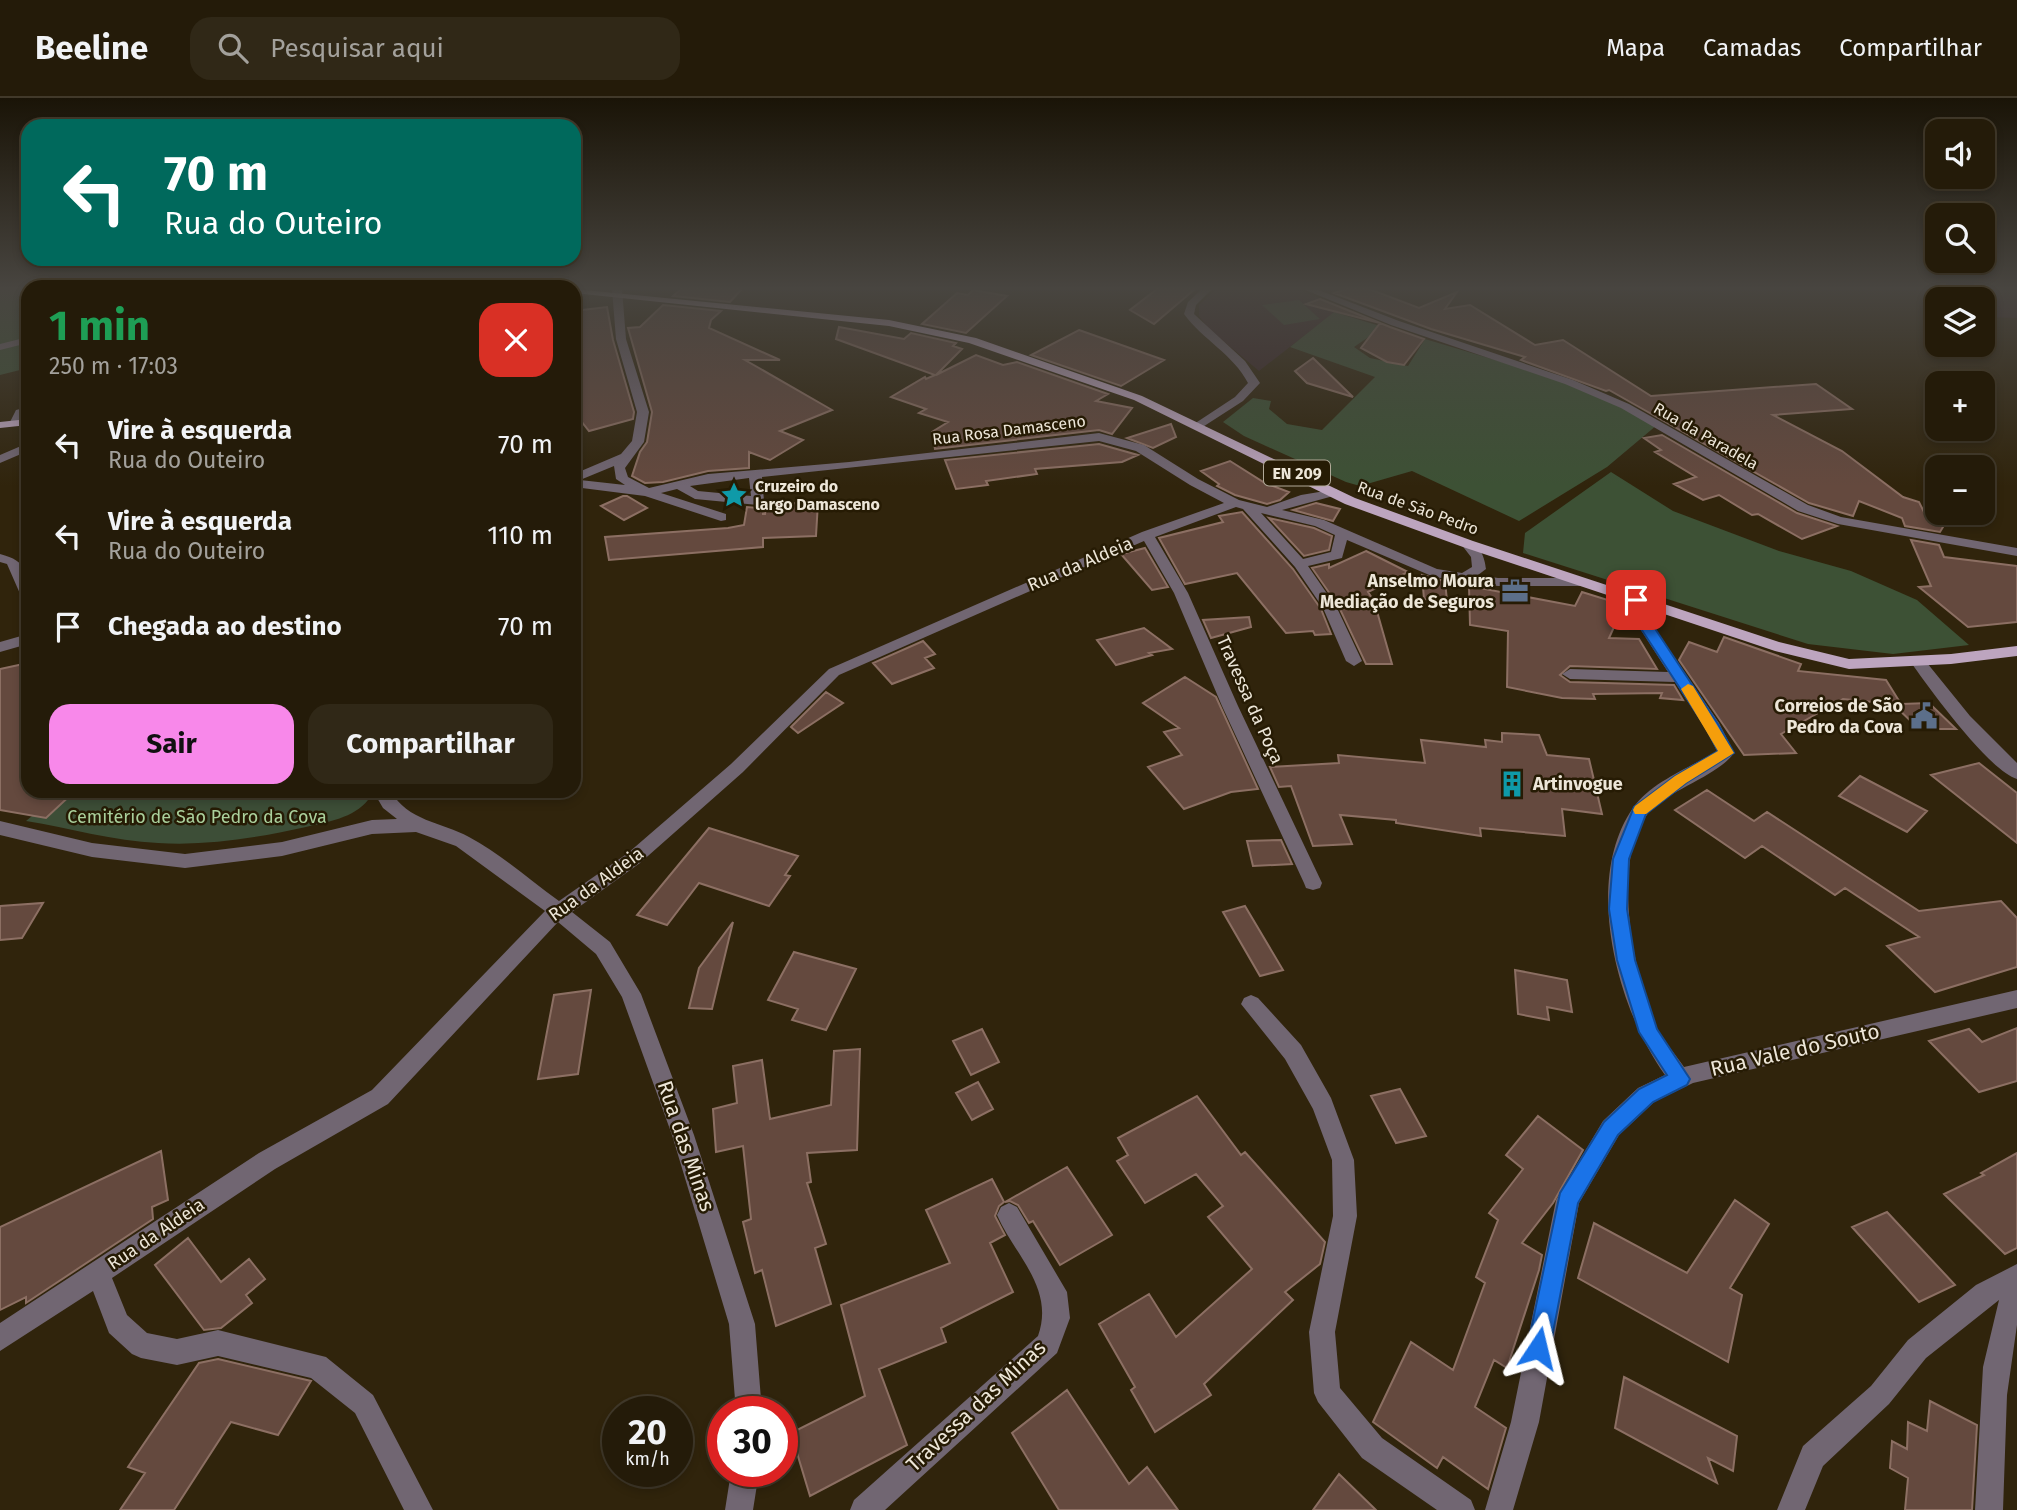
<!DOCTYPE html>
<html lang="pt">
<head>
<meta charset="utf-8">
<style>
	body { margin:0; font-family:"Fira Sans",sans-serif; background:#302817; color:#f1f3f6; height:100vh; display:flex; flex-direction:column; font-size:26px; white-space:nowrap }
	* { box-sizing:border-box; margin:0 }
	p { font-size:23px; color:#a3a19c }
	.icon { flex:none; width:38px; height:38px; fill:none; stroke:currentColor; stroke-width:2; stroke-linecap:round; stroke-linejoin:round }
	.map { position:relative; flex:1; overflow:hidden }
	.side { position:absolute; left:21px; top:182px; width:560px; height:518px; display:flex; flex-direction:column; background:#241b09; border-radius:21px; box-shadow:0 4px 10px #0003,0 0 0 2px #41392a }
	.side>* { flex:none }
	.banner { position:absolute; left:21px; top:21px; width:560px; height:147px; border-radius:21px; box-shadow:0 4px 10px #0003,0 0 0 2px #41392a; background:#00695c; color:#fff; overflow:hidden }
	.controls { position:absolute; left:1925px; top:21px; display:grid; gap:14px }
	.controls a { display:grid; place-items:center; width:70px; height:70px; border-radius:14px; background:#241b09; box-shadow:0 4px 10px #0003,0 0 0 2px #41392a; font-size:35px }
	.speed { position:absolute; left:602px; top:1298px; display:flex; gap:14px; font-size:35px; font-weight:700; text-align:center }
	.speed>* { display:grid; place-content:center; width:91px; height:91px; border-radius:50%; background:#241b09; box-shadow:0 4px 10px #0003,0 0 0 2px #41392a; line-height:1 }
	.speed small { font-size:18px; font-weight:400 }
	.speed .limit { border:10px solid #d22; background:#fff; color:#111 }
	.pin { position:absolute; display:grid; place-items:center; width:60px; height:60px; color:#fff; margin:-30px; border-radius:14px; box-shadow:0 4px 10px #0006 }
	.me { position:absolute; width:77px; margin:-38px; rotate:10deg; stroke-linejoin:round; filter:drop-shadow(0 0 5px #0008) }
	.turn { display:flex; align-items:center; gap:24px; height:147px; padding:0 28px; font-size:32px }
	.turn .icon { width:91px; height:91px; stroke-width:2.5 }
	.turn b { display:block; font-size:49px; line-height:60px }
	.round { display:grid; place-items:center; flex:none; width:74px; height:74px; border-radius:21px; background:#302817 }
	.head { display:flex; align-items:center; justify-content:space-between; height:119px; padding:0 28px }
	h1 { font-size:42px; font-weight:700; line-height:52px; color:#1e9e55 }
	.button { display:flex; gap:14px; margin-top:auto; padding:14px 28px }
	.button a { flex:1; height:80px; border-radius:21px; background:#f888ea; color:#111; font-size:28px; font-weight:700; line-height:80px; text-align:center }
	.button a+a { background:#302817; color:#f1f3f6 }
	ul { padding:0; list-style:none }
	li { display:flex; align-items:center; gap:21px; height:91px; padding:0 28px }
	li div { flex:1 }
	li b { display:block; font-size:26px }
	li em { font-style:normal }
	header { display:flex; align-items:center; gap:42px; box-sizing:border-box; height:98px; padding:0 35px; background:#241b09; border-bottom:2px solid #41392a }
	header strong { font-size:33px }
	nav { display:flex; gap:38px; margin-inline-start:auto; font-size:24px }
	.search { width:490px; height:63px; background:#302817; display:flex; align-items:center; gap:18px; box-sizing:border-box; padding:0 24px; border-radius:21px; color:#a3a19c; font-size:26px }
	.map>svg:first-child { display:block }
	.industrial { fill:#3b2729 }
	.green { fill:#3d4e37 }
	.forest { fill:#3d5135 }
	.building { fill:#64493e; stroke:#8c6f63; stroke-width:2 }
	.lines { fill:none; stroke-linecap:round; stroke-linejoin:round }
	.minor { fill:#716672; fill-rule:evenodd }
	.major { fill:#bda5bf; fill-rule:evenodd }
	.route { fill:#1a73e8; stroke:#114b97; stroke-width:2 }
	.slow { fill:#f59e0b }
	.labels { text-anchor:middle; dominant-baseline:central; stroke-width:5; stroke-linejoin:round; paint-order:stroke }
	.far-street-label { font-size:16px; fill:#ede6d8; stroke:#261b04 }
	.shield { fill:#261b04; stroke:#b1a998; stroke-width:2 }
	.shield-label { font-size:16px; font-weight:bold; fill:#ede6d8 }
	.far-poi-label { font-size:16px; font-weight:bold; fill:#ede6d8; stroke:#261b04; text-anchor:start }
	.street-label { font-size:18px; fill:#ede6d8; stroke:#261b04 }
	.poi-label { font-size:18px; font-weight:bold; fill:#ede6d8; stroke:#261b04; text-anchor:end }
	.park-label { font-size:18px; fill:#aad09c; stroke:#261b04 }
	.near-street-label { font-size:21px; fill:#ede6d8; stroke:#261b04 }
</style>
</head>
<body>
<header>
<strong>Beeline</strong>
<div class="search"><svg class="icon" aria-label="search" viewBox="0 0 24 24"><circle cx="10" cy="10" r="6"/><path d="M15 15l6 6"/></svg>Pesquisar aqui</div>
<nav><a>Mapa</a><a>Camadas</a><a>Compartilhar</a></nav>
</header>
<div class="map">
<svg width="2017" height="1412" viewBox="0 0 2017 1412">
	<rect width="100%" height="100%" fill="#30240c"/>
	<path class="industrial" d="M1216 191H1297L1341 209 1259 273 1208 230 1199 218V207Z
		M1919 191H2017V220L1986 219 1983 218V201H1944Z"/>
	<path class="green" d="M1299 202 1320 221 1284 227 1262 207Z
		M62 693H363L368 702C354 720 327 724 306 729 256 740 208 748 158 745 114 743 69 730 26 723Z"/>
	<path class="forest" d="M0 191H28V270L0 277Z
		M1334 214 1383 229 1354 249 1370 260 1408 268 1425 241 1569 284 1657 327 1607 369 1519 423 1412 373 1360 388 1346 384 1244 338 1223 324 1253 300 1271 303 1269 311 1287 326 1322 332 1375 279 1290 249Z
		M1611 374 1673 413 1779 453 1851 473 1917 502 1969 547 1893 556 1808 546 1523 455 1525 435Z"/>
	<path class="building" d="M681 191H742L730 204 673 198Z
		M1157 191H1195L1154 226 1130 212Z
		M1347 191H1369L1419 210 1457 194 1445 211 1470 207 1535 247 1563 242 1651 298 1816 286 1852 311 1773 317 1842 353 1903 399 1919 404 1924 414 1943 429 1940 434 1905 428 1902 420 1859 403 1853 418 1809 405 1609 292 1606 293 1521 262 1525 259 1431 231 1334 195Z
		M973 192 1007 198 966 235 922 226 957 195 968 197Z
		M1320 201 1390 229 1424 241 1404 267 1387 264 1361 250 1380 225 1306 206Z
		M663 207 721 213 711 222 709 230 780 262H745L832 312 780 333 803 342 770 362 749 354V370L708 373 663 384 645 385 632 378 640 354 647 344 652 314 628 230 640 229Z
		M607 209 613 242 634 314 633 321 589 333 574 314V213Z
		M839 229 904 241 911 235 956 245 953 248 962 251 936 277 976 257 1003 267 1017 264 1108 296 1096 303 1132 310 1112 336 1099 332 935 351 932 334 948 324 919 315 926 311 891 299 925 279 926 281 935 277 836 241Z
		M1079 232 1164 262 1121 288 1031 257Z
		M1313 260 1353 299 1307 285 1295 273Z
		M1171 326 1176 339 1153 350 1127 340Z
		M1662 337 1797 415 1837 428 1802 441 1758 416 1752 417 1719 397 1703 402 1674 386 1696 379 1655 354 1661 352 1644 340Z
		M1099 346 1138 357 1122 364 1035 371 1037 376 986 383 988 387 956 391 945 362Z
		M1230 363 1265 385 1289 394 1280 402 1267 406 1235 397 1217 388 1219 386 1201 373Z
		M623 398H627L647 410 624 422 601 408Z
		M818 404 816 438 763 440V449L609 462 605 439 728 430 744 427 747 409 758 410 763 407V416H765L766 407Z
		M1316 405 1340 411 1333 423 1293 412Z
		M1242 414 1293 471 1321 511 1331 536 1315 537 1313 533 1286 535 1237 475 1185 486 1159 440 1223 424 1219 418Z
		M1269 420 1314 430 1332 438 1329 452 1304 458Z
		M1911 442 1939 447 1944 459 2017 468V524L1968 529 1919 489 1931 488Z
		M1145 450 1168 489 1152 492 1121 456Z
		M1366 453 1408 474 1368 494 1374 503 1392 566H1366L1339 509 1312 470 1329 466V470Z
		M1422 477 1445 483 1447 503 1424 501Z
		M1469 488 1575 508 1582 494 1624 507 1609 540 1639 541 1657 571 1570 568 1560 577 1570 584 1674 587 1683 602 1660 600 1662 595 1593 596 1595 601 1562 600 1507 589 1508 533 1470 527Z
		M1249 519 1251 529 1211 540 1203 522Z
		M1144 530 1172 551 1149 555 1152 557 1116 567 1097 542Z
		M1724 539 1801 566 1798 573 1886 582 1901 606 1929 605 1956 631H1919L1893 606 1843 601 1781 636 1796 655 1744 657 1679 562 1689 544 1717 554Z
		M923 543 935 556 925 560 934 570 892 586 873 565Z
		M28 565V693H75L46 720 0 712V571Z
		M1185 579 1216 599 1258 691 1231 694 1184 711 1148 669 1182 657 1164 634 1179 630 1143 605Z
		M826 594 843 605 798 635 791 629Z
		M1502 635 1539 637 1547 657 1589 661 1602 716 1562 711 1565 738 1480 730 1481 738 1396 725V722L1340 717 1352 746 1313 748 1291 688 1279 689 1270 669 1339 665 1338 657 1425 665 1421 642 1486 649 1485 642 1502 644Z
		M1979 665 2017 695V745L1931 677Z
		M1860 678 1927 713 1907 734 1839 698Z
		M1707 692 1754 723 1767 714 1919 813 2001 803 2017 820V869L1935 894 1887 848 1919 839 1845 790 1835 797 1762 748 1745 760 1675 712Z
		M709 730 798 758 785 777 790 778 769 808 699 785 667 827 637 817Z
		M1281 742 1292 766 1253 768 1247 743Z
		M43 805 22 840 0 842V808Z
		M1245 808 1283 872 1260 878 1223 814Z
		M733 824 712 911 689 910 699 870Z
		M794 854 856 871 826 932 792 922 798 911 768 902Z
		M1515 872 1567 882 1572 914 1547 909 1549 922 1518 916Z
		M591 892 578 976 538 981 554 897Z
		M2017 930V983L1979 994 1929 943 1969 931 1982 944Z
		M982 931 999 964 971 977 953 943Z
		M860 951 857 1052 807 1055 811 1084 807 1085 826 1146 815 1150 831 1206 776 1228 762 1172 755 1175 743 1124 751 1121 743 1048 716 1054 713 1011 737 1005 733 968 762 962 770 1021 831 1007 834 953Z
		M978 984 993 1011 972 1022 956 995Z
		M1400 991 1426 1038 1396 1045 1371 998Z
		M1197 998 1241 1057 1245 1054 1325 1144 1320 1166 1285 1194 1293 1202 1204 1286 1211 1297 1155 1334 1131 1292 1135 1289 1099 1226 1149 1196 1176 1239 1252 1171 1208 1119 1223 1108 1196 1076 1145 1105 1117 1063 1128 1057 1118 1040Z
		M1538 1018 1583 1052 1553 1105 1522 1145 1542 1157 1539 1172 1507 1270 1494 1262 1475 1309 1506 1330 1488 1391 1443 1359 1437 1370 1373 1324 1411 1244 1453 1272 1485 1185 1476 1179 1498 1122 1489 1115 1523 1071 1506 1057Z
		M161 1053 168 1102 152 1109 153 1121 26 1205V1199L0 1212V1129Z
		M2017 1055V1150L2005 1156 1944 1096 1984 1077 1981 1075Z
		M1067 1069 1112 1137 1060 1167 1033 1123 1029 1125 1018 1107 1010 1103 1005 1104Z
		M992 1081 1004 1104 999 1108 995 1118 1005 1137 990 1145 1013 1194 941 1230 946 1244 879 1271 907 1347 810 1398 791 1335 865 1298 841 1207 950 1165 926 1112Z
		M1735 1102 1769 1126 1730 1190 1742 1197 1728 1264 1578 1180 1594 1125 1687 1175Z
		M1887 1114 1955 1187 1919 1204 1852 1129Z
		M188 1140 221 1184 249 1161 265 1181 246 1197 252 1205 221 1230 204 1232 155 1167Z
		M218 1261 311 1283 278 1337 231 1324 174 1412H120L145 1375 128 1369 199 1265Z
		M1624 1279 1737 1338 1733 1373 1708 1360 1717 1385 1615 1330Z
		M1067 1292 1129 1386 1147 1369 1178 1412H1059L1012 1335Z
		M1930 1303 1977 1327 1972 1412H1905L1908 1380 1890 1370 1892 1343 1907 1351 1908 1324 1927 1333Z
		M1339 1376 1376 1412H1313Z"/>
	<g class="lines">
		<path class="minor" d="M612 191H622L626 241 649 314 644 344 625 370 628 379 649 390 708 376 849 364 1099 335 1144 347 1198 381 1239 402 1267 409 1301 397 1337 391V397L1282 412 1324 422 1437 471 1462 475 1472 469 1471 459 1461 446 1468 442C1480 446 1485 460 1486 471L1478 477 1498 480H1583L1590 484 1583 488H1498L1434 479 1347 442 1342 460 1308 468 1337 510 1362 563 1354 568 1346 563 1323 510 1295 469 1243 411 1236 409 1155 439 1188 495 1238 608 1322 785 1320 790 1313 792 1306 790 1304 785 1222 608 1174 495 1144 443 839 577 743 674 640 765 572 814 610 844 641 896 694 1037 755 1226 762 1314H736L729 1226 672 1037 622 899 596 856 558 824 388 1006 275 1071 112 1180 127 1217 147 1235 177 1241 218 1232 326 1259 373 1297 433 1412H404L355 1315 311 1280 218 1258 177 1267 141 1260 132 1256 109 1235 93 1193 0 1253V1225L259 1055 372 992 545 813 456 748 416 734 372 736 282 758 185 770 92 759 0 737V723L92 745 185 756 282 744 372 722 397 721 383 710 373 693H391C407 723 442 724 469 739 501 756 530 782 559 803L628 755 731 666 829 571 1142 434 1224 405 1190 387 1136 353 1099 343 762 379 764 403 758 407 695 401 677 391 661 395 726 416V422L721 423 645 398 574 389V376L621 356 632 343 637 314 616 241ZM614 368 616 381 625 387 580 382ZM749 380 751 398 698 393 690 388ZM1261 415 1315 428 1335 437 1331 454 1303 461Z
			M1202 191H1212L1196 207 1194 216 1245 263 1260 285 1243 303 1198 332 1194 330V326L1235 299 1248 285C1233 256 1203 242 1184 216L1188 204Z
			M1303 191H1316L1399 223 1573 282 1629 306 1808 407 1841 419 2017 450V458L1838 426 1798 413 1621 310 1565 286 1391 227Z
			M28 239V245L0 252V246Z
			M28 309V315L25 316 19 328H11L9 326 16 312Z
			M28 345V353L0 365V357Z
			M0 456C28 463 28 476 28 502L21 498 7 466 0 464Z
			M1636 498 1643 502 1644 515 1719 625 1734 655C1720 676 1672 691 1651 712 1608 758 1634 884 1659 934 1666 946 1676 957 1684 969L2017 892V910L1693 985 1654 1004 1619 1037 1579 1105 1539 1324 1513 1412H1485L1511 1324 1556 1102 1603 1023 1638 990 1665 977C1618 912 1582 783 1633 710 1652 683 1690 670 1717 653L1705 630 1675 584 1570 581 1562 576 1570 571 1668 574 1630 515 1629 502Z
			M28 536V546L0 554V544Z
			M1918 558 1923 560 1970 618 2017 665V681C1989 673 1928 589 1910 563Z
			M1251 897 1258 900 1301 947 1331 1000 1354 1062 1357 1118 1335 1234 1340 1290 1382 1340 1471 1402 1475 1412H1437L1362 1360 1318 1304 1314 1295 1309 1234 1333 1118 1332 1062 1313 1011 1285 961 1241 906 1244 900Z
			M1009 1105 1017 1109 1067 1194 1070 1220 1057 1255 885 1412H850L854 1402 1038 1238C1055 1190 1015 1158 997 1117L1001 1109Z
			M2017 1166V1227L2007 1297 2003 1412H1975L1983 1269 1999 1202 1926 1260 1889 1306 1823 1368 1805 1412H1777L1803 1348 1871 1288 1908 1242 1976 1187Z
			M731 1374H759L753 1412H725Z"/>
		<path class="major" d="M574 191 889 222 976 240 1142 298 1355 400 1473 443 1779 544 1849 561 1951 556 2017 548V558L1951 566 1849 571 1775 553 1463 449 1345 406 1134 302 969 245 889 228 574 195Z
			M28 321V327L0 330V324Z"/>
	</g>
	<linearGradient id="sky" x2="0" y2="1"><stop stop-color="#1a1407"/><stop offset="0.49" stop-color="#484540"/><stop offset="1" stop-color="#484540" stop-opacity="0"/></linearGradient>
	<rect width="2017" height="388" fill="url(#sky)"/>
	<path class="route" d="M1636 498 1642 502 1644 514 1718 626 1734 655 1686 685 1646 716 1629 761 1627 811 1635 862 1657 931 1690 981 1687 987 1653 1004 1618 1037 1578 1105 1550 1250 1547 1258 1538 1261 1530 1258 1527 1250 1560 1095 1604 1024 1639 991 1667 977 1639 934 1617 862 1609 811 1613 761 1634 709 1675 678 1718 653 1706 630 1630 514 1629 502Z"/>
	<path class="slow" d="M1688 586 1693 588 1734 655 1686 685 1646 716H1635L1633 712 1635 708 1675 678 1718 653 1681 591Z"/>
	<defs>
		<g id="sight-bare" transform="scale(2.1)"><path d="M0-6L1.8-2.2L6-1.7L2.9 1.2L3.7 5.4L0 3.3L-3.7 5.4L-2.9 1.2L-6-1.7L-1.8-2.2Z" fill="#0f9aa8" stroke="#261b04" stroke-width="2.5" paint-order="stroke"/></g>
		<g id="office-bare" transform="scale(2.1)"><path d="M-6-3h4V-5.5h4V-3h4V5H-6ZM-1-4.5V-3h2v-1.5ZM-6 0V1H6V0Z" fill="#5c6f8a" stroke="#261b04" stroke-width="2.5" paint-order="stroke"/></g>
		<g id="civic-bare" transform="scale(2.1)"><path d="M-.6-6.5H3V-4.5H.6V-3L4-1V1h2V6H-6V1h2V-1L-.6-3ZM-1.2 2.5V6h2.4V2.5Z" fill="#5c6f8a" stroke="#261b04" stroke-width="2.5" paint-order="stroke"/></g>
		<g id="building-bare" transform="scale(2.1)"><path d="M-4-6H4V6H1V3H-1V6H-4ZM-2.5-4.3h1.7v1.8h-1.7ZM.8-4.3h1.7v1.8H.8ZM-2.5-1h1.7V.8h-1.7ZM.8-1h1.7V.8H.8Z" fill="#0f9aa8" stroke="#261b04" stroke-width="2.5" paint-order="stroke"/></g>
	</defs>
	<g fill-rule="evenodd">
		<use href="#sight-bare" x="734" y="397"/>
		<use href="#office-bare" x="1515" y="493"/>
		<use href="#civic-bare" x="1924" y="618"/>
		<use href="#building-bare" x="1512" y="686"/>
	</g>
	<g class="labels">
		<g class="far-street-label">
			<text transform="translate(1009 332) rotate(-7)">Rua Rosa Damasceno</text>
			<text transform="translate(1706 338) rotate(30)">Rua da Paradela</text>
			<text transform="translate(1418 410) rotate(20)">Rua de São Pedro</text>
		</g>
		<rect class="shield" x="1264" y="362.5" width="66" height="25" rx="5"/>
		<g class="shield-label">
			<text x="1297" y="375">EN 209</text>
		</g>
		<g class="far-poi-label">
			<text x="755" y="388">Cruzeiro do<tspan x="755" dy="18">largo Damasceno</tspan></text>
		</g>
		<g class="street-label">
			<text transform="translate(1080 466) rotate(-23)">Rua da Aldeia</text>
			<text transform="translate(1250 602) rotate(66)">Travessa da Poça</text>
			<text transform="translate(596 786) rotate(-36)">Rua da Aldeia</text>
			<text transform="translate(156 1136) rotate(-34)">Rua da Aldeia</text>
		</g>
		<g class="poi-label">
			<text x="1494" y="483">Anselmo Moura<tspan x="1494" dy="21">Mediação de Seguros</tspan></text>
			<text x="1903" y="608">Correios de São<tspan x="1903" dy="21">Pedro da Cova</tspan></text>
			<text x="1533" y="686" text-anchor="start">Artinvogue</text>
		</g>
		<g class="park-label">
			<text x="197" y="719">Cemitério de São Pedro da Cova</text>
		</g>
		<g class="near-street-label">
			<text transform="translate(1795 952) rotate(-13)">Rua Vale do Souto</text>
			<text transform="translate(686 1048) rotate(71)">Rua das Minas</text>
			<text transform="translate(976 1308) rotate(-43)">Travessa das Minas</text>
		</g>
	</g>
</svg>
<div class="controls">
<a><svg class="icon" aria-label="sound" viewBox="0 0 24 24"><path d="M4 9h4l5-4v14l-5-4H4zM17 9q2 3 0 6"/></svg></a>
<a><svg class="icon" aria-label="search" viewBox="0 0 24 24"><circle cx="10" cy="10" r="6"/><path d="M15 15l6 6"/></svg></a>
<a><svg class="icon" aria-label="layers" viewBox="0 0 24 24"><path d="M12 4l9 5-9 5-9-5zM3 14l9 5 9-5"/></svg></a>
<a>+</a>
<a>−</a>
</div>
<div class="speed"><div>20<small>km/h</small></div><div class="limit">30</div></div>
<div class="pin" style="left:1636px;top:502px;background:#d93025"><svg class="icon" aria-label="arrive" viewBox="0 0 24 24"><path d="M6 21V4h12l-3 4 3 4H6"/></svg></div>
<svg class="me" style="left:1538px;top:1250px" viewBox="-20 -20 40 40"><path d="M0-17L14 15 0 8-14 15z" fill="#1a73e8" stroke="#fff" stroke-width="4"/></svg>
<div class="banner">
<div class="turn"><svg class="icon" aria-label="left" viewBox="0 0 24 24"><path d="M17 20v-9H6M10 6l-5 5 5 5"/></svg><div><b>70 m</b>Rua do Outeiro</div></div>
</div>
<section class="side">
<div class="head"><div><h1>1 min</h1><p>250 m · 17:03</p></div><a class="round" style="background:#d93025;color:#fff"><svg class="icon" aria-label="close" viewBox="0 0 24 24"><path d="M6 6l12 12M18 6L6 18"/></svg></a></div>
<ul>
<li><svg class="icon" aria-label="left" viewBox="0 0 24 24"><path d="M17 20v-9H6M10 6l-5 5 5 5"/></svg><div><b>Vire à esquerda</b><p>Rua do Outeiro</p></div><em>70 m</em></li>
<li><svg class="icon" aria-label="left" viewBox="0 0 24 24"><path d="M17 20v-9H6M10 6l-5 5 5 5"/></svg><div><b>Vire à esquerda</b><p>Rua do Outeiro</p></div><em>110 m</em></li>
<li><svg class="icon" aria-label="arrive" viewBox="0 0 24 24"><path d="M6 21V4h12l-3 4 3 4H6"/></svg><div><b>Chegada ao destino</b></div><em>70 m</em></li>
</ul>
<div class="button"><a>Sair</a><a>Compartilhar</a></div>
</section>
</div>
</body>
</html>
